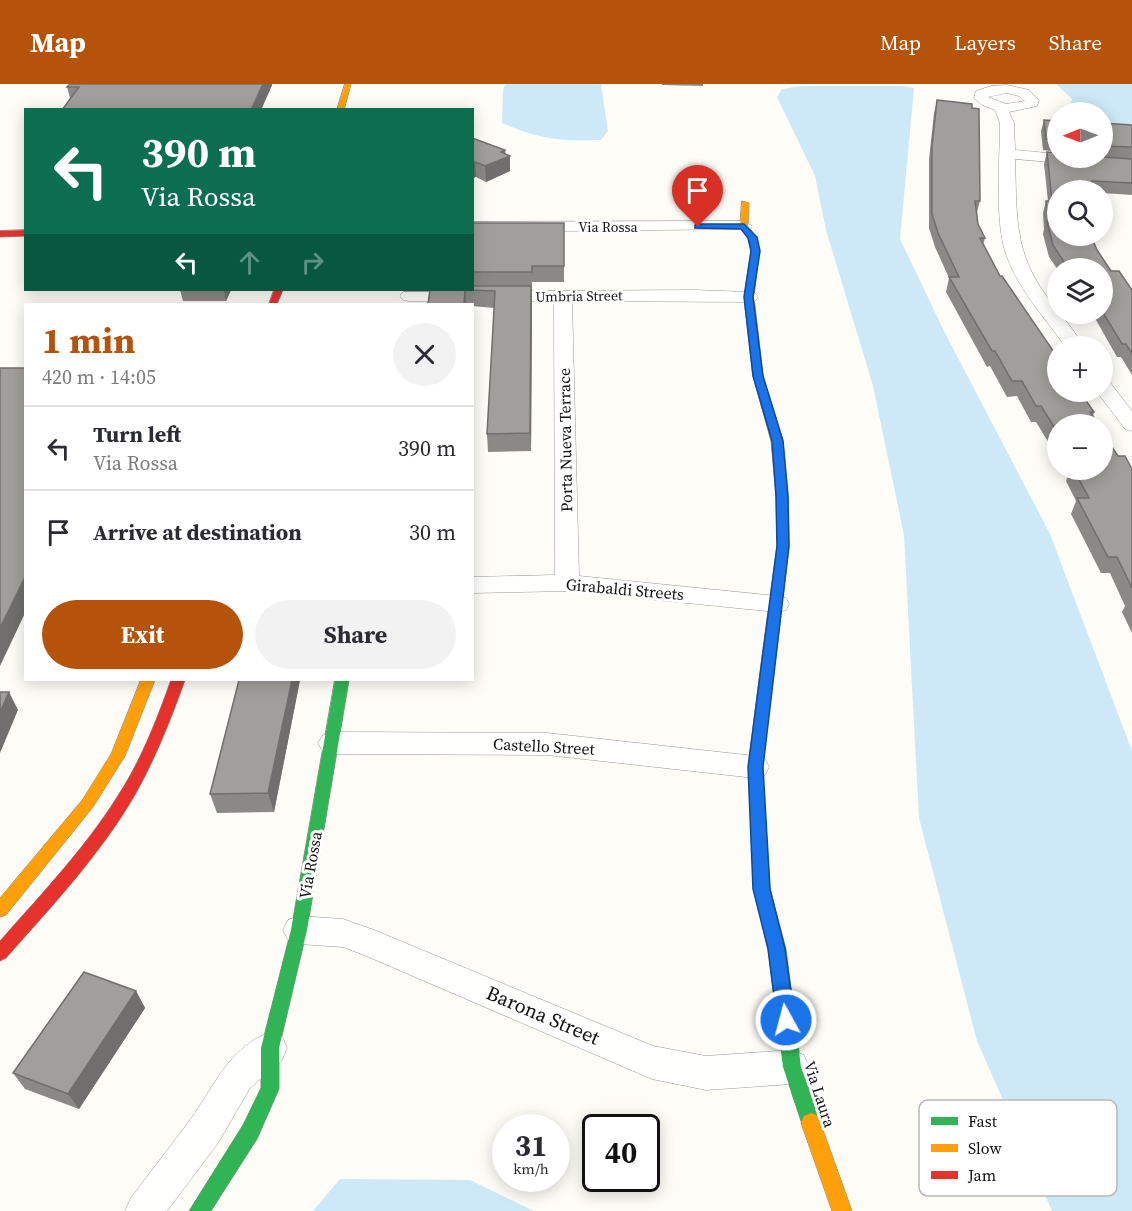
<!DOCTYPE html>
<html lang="en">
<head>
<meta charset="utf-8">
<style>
	body { margin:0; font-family:"Source Serif 4",serif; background:#f2f2f3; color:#2b2b33; height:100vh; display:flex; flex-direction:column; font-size:22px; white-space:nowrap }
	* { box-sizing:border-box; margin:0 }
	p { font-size:20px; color:#7c7c81 }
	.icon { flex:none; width:33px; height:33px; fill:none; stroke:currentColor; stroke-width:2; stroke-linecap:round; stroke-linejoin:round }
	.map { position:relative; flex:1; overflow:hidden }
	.drawer { position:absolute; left:24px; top:219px; width:450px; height:378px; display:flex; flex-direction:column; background:#fff; border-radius:0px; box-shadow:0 3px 15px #0003 }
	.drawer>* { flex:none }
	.banner { position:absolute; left:24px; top:24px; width:450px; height:183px; border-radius:0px; box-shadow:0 3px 15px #0003; background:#0b6e4f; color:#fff; overflow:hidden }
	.needle { width:39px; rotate:269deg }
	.fabs { position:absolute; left:1047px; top:18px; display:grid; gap:12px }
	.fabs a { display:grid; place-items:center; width:66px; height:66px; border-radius:50%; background:#fff; box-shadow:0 3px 15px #0003; font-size:30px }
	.speed { position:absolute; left:492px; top:1030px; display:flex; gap:12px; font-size:30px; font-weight:700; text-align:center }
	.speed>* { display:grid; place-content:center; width:78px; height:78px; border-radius:50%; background:#fff; box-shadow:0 3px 15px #0003; line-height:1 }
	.speed small { font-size:15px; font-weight:400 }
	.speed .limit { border:3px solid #111; border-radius:9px; background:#fff; color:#111 }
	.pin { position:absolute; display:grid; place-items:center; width:51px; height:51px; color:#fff; margin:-62px -26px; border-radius:50% 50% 50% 0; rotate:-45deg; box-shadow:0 0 6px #0007 }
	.pin .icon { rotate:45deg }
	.me { position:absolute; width:66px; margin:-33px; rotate:353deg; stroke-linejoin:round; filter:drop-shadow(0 0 4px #0008) }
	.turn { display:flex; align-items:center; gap:21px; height:126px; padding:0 18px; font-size:27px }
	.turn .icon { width:78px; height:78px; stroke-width:2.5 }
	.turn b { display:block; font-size:42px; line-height:51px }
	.lanes { display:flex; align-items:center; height:57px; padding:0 18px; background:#0003; justify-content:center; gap:30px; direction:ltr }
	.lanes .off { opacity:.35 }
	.round { display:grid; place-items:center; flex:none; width:63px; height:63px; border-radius:32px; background:#f2f2f3 }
	.overview { display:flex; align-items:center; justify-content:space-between; height:102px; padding:0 18px }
	h1 { font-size:36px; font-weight:700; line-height:45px; color:#b45309 }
	.primary-button { display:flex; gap:12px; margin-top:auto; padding:12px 18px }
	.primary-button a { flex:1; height:69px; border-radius:36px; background:#b45309; color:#fff; font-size:24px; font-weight:700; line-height:69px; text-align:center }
	.primary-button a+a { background:#f2f2f3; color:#2b2b33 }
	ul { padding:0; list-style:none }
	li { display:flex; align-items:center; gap:18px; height:84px; padding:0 18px; border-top:2px solid #e1e1e2 }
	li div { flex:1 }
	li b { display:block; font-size:22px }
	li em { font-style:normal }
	header { display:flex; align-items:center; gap:36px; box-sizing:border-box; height:84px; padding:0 30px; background:#b45309; color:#fff }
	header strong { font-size:28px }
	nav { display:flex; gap:33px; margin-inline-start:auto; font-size:21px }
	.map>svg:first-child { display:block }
	.water { fill:#cde8f7 }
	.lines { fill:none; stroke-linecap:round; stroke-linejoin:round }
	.street-casing { stroke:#979795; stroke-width:1 }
	.fast-casing { stroke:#8e8d8b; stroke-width:1 }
	.slow-casing { stroke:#8e8d8b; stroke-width:1 }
	.jam-casing { stroke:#8e8d8b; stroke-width:1 }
	.street { fill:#fffffe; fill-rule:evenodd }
	.fast { fill:#30b455; fill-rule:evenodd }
	.slow { fill:#ff9f0a; fill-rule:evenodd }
	.jam { fill:#e5322d; fill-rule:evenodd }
	.wall { fill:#8a8986 }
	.shaded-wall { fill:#716f6d }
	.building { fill:#a19f9c; stroke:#716f6d; stroke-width:1.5 }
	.route { fill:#1a73e8; stroke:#114b97; stroke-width:1.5 }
	.labels { text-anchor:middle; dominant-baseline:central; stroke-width:6; stroke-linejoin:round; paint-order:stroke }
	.far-street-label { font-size:14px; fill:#111; stroke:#fff }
	.street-label { font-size:16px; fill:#111; stroke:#fff }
	.near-street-label { font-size:20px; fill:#111; stroke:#fff }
	.key { fill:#fff; stroke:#b8b8b8; stroke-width:1.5 }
	.key-label { font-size:16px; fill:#111 }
</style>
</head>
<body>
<header>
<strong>Map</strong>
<nav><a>Map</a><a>Layers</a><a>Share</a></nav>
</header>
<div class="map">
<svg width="1132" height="1127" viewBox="0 0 1132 1127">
	<rect width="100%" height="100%" fill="#fdfcf7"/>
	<path class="water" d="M505 0H601L608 47 601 56C558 57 543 56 502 39L503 6Z
		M1056 0H1132V39L1125 43H1103L1102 28H1068L1072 15Z
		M802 2H903L914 4 900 155 945 249 1050 450 1132 667V1127H1052L977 957 919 734 904 451 873 302 826 146 815 92 777 13 782 5Z
		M340 1095 470 1096 534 1127H313Z"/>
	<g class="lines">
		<g class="street-casing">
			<path id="street" d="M1007 1 1029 6 1039 16 1037 22 1009 28 1014 39 1015 66 1058 70V74L1132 77V85L1015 75C1017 123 1013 162 1041 204 1054 225 1072 241 1083 262H1065C1045 234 1019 206 1007 173 994 140 1000 76 1000 39L995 26 982 21 974 14 976 7 991 2ZM1007 9 1019 12 1025 17 1006 20 988 13Z
				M744 137 752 142 750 145 472 148V138Z
				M694 206 749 208 755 209 758 213 755 217 749 218 572 217 579 492 777 512 786 514 789 520 786 526 777 528 567 507 472 509V493L555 491 554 217H409L403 216 400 212 403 208Z
				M1102 295 1109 297 1132 327V347L1125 345 1097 308H1102Z
				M332 648 547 649 755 672 765 675 769 683 765 691 755 694 547 671 332 670 322 666 318 659 322 652Z
				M299 832 343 835 374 846 653 962 706 972 792 966 804 971 809 983 804 995 792 1000 706 1006 652 995 364 871 343 863 299 860 288 856 283 846 288 836Z
				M270 948 282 952 287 964 282 976 250 1004 218 1059 167 1127H125L131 1114C150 1088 171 1062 190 1036 215 1002 228 964 270 948Z"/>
		</g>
		<g class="fast-casing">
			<path id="fast" d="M769 567 776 572 762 683 770 805 786 865 801 983 821 1039 818 1046 811 1049 804 1046 783 983 768 865 754 805 748 683 762 572Z
				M335 596H349L307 846 279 964V1005L257 1055 211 1127H189L243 1041 261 1004V964L291 846Z"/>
		</g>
		<g class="slow-casing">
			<path id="slow" d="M345 0H351L344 26H337Z
				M742 117 749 119 748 142 756 153 759 167 754 213 763 292 783 357 788 412 789 462 776 572 769 577 762 572 777 462 776 412 771 357 753 292 744 213 751 167 748 153 740 142Z
				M141 596H155L125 672 93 723 6 831 0 833V814L83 715 111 670Z
				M811 1029 818 1032 852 1127H832L801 1039 804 1032Z"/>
		</g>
		<g class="jam-casing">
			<path id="jam" d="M26 146V152L0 153V147Z
				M274 206H283L277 220H269Z
				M171 596H185C171 635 156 673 136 709 101 770 52 822 6 874L0 877V857C44 807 90 759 124 702 144 669 158 632 171 596Z"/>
		</g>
		<use href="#street" class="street"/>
		<use href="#fast" class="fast"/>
		<use href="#slow" class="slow"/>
		<use href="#jam" class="jam"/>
	</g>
	<path class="wall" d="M662 0H703V2L662 1Z
		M272 1 261 26H62L70 14 67 3Z
		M937 16 980 117 977 128 978 140 985 154 983 161 1000 192 1094 328 1093 333 1058 340V374L1036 338H1031L1017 312 1007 313 990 282 987 283 946 208 949 194 935 163 929 144V75L934 29Z
		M1044 36 1058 37V68L1043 66 1041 47Z
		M1102 39 1132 41V75L1115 74 1132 75V111L1102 109V106H1058L1111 187 1132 206V291L1121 273H1117L1096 236H1089L1085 230H1102V184H1058V186L1049 173 1043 150 1044 145 1043 129 1046 117H1048L1044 80 1047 68 1102 74Z
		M472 54 505 66V70L510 72V87L486 98 476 93 472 94Z
		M472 139H564V198H532L531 367 488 368 487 350 494 224 472 222V220H428L430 206H472Z
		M180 206H231L226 217H183Z
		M1118 372 1132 385V549L1122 528 1125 522 1110 489H1101L1071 430 1076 417 1066 397 1068 392 1064 386H1102Z
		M239 596H300L274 728 217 729 210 710Z
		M136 907 145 924 79 1025 25 1005 13 989Z"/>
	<path class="shaded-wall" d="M263 0H272V1L261 26H251Z
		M505 66 506 73 510 72V87L486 98 485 82 501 68Z
		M475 78 476 93 472 94V79Z
		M531 202 532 219 531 367 530 349Z
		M224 206H231L226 217Z
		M465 206 466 220H464Z
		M26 491V527L0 582V544Z
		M292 596H300L274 728 268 709Z
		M9 608 18 626 0 669V628Z
		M136 907 145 924 79 1025 68 1010Z"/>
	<path class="building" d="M70 0H263L251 26H62L79 3H67Z
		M937 16 972 20V24L979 25 980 117H975L978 140 985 154H980L1000 192H1002L1058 274V308H1080L1094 328H1090L1098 340H1058V349L1041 322H1036L1022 297H1012L995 267H992L949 193H959L938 149 932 130V62Z
		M1044 36 1058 37V56L1046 55Z
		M1102 39 1132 41V63L1102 62Z
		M472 54 505 66 501 68 510 72 485 82 475 78 472 79Z
		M1047 68 1058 69V74L1102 73 1132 75V99L1092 97 1094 106H1058V152H1091L1097 166 1111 187H1119L1132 206V270L1126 260H1122L1102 227V184H1068L1053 161 1047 138 1049 139 1046 117H1052Z
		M472 139H564V182H532V188H472Z
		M472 202H531L530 349 487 350 495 207 472 206Z
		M430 206H465L464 220H428Z
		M0 284H26V491L0 544Z
		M1102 348 1118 372H1125L1132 385V504L1117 473H1108L1077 414H1089L1074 386H1102Z
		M239 596H292L268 709 210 710Z
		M0 608H9L0 628Z
		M84 888 136 907 68 1010 13 989Z"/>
	<path class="route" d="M698 140H744L757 153 760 167 753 213 763 292 783 357 788 412 789 462 763 683 770 805 785 865 795 936 792 942 786 944 780 942 777 936 768 865 753 805 748 683 777 462 776 412 772 357 753 292 744 213 751 167 748 154 741 145 695 144V141Z"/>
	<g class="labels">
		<g class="far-street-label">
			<text x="608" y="143">Via Rossa</text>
			<text transform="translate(579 212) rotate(-1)">Umbria Street</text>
		</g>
		<g class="street-label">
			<text transform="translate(565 356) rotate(-91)">Porta Nueva Terrace</text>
			<text transform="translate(625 505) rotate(5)">Girabaldi Streets</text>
			<text transform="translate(544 662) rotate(3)">Castello Street</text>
			<text transform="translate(310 781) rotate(-80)">Via Rossa</text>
			<text transform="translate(820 1010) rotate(72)">Via Laura</text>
		</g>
		<g class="near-street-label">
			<text transform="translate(543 931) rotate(23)">Barona Street</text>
		</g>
	</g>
	<rect x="919" y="1016" width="198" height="96" rx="9" class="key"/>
	<rect x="931" y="1033" width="27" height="8" fill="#30b455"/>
	<rect x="931" y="1060" width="27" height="8" fill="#ff9f0a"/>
	<rect x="931" y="1087" width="27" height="8" fill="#e5322d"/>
	<g class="key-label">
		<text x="968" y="1043">Fast</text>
		<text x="968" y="1070">Slow</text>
		<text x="968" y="1097">Jam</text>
	</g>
</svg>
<div class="fabs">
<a><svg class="needle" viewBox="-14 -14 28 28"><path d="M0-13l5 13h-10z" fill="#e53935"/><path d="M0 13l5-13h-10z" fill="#7c7c81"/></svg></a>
<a><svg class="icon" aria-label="search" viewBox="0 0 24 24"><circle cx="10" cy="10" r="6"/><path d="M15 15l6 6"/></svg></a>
<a><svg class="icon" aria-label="layers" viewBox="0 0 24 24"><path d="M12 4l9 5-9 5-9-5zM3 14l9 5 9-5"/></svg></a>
<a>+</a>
<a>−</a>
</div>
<div class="speed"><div>31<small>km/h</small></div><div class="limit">40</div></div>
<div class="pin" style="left:698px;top:143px;background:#d93025"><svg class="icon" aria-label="arrive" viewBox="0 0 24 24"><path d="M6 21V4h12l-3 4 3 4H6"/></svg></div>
<svg class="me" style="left:786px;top:936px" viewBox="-20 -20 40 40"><circle r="17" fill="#1a73e8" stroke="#fff" stroke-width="3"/><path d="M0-11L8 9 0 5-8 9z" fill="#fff"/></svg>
<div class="banner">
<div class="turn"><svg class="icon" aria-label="left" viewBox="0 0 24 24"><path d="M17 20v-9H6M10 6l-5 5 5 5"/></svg><div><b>390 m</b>Via Rossa</div></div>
<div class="lanes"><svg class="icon" aria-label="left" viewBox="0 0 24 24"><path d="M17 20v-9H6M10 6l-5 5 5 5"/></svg><svg class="icon off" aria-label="ahead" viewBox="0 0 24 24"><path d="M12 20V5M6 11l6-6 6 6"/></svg><svg class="icon off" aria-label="right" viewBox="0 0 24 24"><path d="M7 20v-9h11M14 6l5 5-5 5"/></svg></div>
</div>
<section class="drawer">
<div class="overview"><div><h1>1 min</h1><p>420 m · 14:05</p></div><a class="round"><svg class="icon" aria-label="close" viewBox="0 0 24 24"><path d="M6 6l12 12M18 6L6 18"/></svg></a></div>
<ul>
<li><svg class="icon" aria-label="left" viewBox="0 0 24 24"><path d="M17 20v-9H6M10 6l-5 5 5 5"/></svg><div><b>Turn left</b><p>Via Rossa</p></div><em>390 m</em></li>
<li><svg class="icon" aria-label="arrive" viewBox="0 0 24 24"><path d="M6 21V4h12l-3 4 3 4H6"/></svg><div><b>Arrive at destination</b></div><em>30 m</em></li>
</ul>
<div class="primary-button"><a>Exit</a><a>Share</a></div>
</section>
</div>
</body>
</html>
